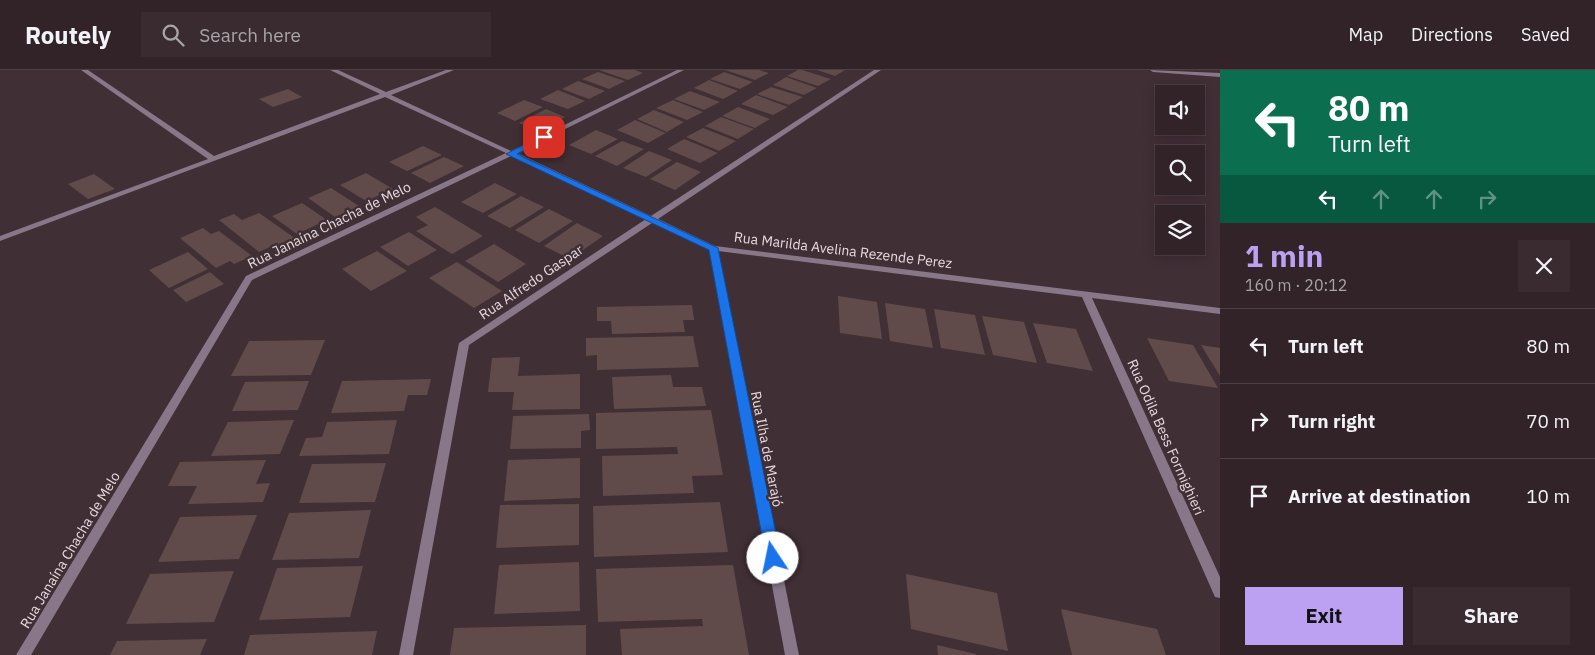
<!DOCTYPE html>
<html lang="en">
<head>
<meta charset="utf-8">
<style>
	body { margin:0; font-family:"IBM Plex Sans",sans-serif; background:#392b30; color:#f1f3f6; height:100vh; display:flex; flex-direction:column; font-size:19px; white-space:nowrap }
	* { box-sizing:border-box; margin:0 }
	p { font-size:16px; color:#a8a4a8 }
	.icon { flex:none; width:28px; height:28px; fill:none; stroke:currentColor; stroke-width:2; stroke-linecap:round; stroke-linejoin:round }
	.map { position:relative; flex:1; overflow:hidden }
	.side { display:flex; flex-direction:column; background:#312328; width:375px }
	.side>* { flex:none }
	.top-card { background:#0b6e4f; color:#fff; overflow:hidden }
	.fabs { position:absolute; left:1155px; top:15px; display:grid; gap:10px }
	.fabs a { display:grid; place-items:center; width:50px; height:50px; border-radius:0px; background:#312328; box-shadow:0 2px 12px #0003,0 0 0 1px #4c4045; font-size:25px }
	.pin { position:absolute; display:grid; place-items:center; width:42px; height:42px; color:#fff; margin:-21px; border-radius:10px; box-shadow:0 2px 8px #0006 }
	.me { position:absolute; width:55px; margin:-28px; rotate:349deg; stroke-linejoin:round; filter:drop-shadow(0 0 4px #0008) }
	.turn { display:flex; align-items:center; gap:18px; height:105px; padding:0 25px; font-size:22px }
	.turn .icon { width:65px; height:65px; stroke-width:2.5 }
	.turn b { display:block; font-size:35px; line-height:42px }
	.lanes { display:flex; align-items:center; height:48px; padding:0 25px; background:#0003; justify-content:center; gap:25px; direction:ltr }
	.lanes .off { opacity:.35 }
	.round { display:grid; place-items:center; flex:none; width:52px; height:52px; border-radius:0px; background:#392b30 }
	.overview { display:flex; align-items:center; justify-content:space-between; height:85px; padding:0 25px }
	h1 { font-size:30px; font-weight:700; line-height:38px; color:#bca0f2 }
	.cta { display:flex; gap:10px; margin-top:auto; padding:10px 25px }
	.cta a { flex:1; height:58px; border-radius:0px; background:#bca0f2; color:#111; font-size:20px; font-weight:700; line-height:58px; text-align:center }
	.cta a+a { background:#392b30; color:#f1f3f6 }
	ul { padding:0; list-style:none }
	li { display:flex; align-items:center; gap:15px; height:75px; padding:0 25px; border-top:1px solid #4c4045 }
	li div { flex:1 }
	li b { display:block; font-size:19px }
	li em { font-style:normal }
	header { display:flex; align-items:center; gap:30px; box-sizing:border-box; height:70px; padding:0 25px; background:#312328; border-bottom:1px solid #4c4045 }
	header strong { font-size:24px }
	nav { display:flex; gap:28px; margin-inline-start:auto; font-size:18px }
	.search { width:350px; height:45px; background:#392b30; display:flex; align-items:center; gap:12px; box-sizing:border-box; padding:0 18px; border-radius:0px; color:#a8a4a8; font-size:19px }
	main { display:flex; flex:1; min-height:0 }
	.map>svg:first-child { display:block }
	.building { fill:#604b4a }
	.lines { fill:none; stroke-linecap:round; stroke-linejoin:round }
	.minor { fill:#877789; fill-rule:evenodd }
	.route { fill:#1a73e8; stroke:#114b97 }
	.labels { text-anchor:middle; dominant-baseline:central; stroke-width:5; stroke-linejoin:round; paint-order:stroke }
	.street-label { font-size:14px; fill:#e6dadf; stroke:#412f36 }
</style>
</head>
<body>
<header>
<strong>Routely</strong>
<div class="search"><svg class="icon" aria-label="search" viewBox="0 0 24 24"><circle cx="10" cy="10" r="6"/><path d="M15 15l6 6"/></svg>Search here</div>
<nav><a>Map</a><a>Directions</a><a>Saved</a></nav>
</header>
<main>
<div class="map">
<svg width="1220" height="585" viewBox="0 0 1220 585">
	<rect width="100%" height="100%" fill="#412f36"/>
	<path class="building" d="M599 0H635L643 3 628 10Z
		M725 0H759L769 3 755 10Z
		M798 0H802L831 9 818 16 787 6Z
		M817 0H845L835 6Z
		M598 2 625 11 609 19 582 9Z
		M724 2 753 12 740 19 710 9Z
		M786 7 817 18 804 25 773 15Z
		M709 10 738 21 723 29 694 18Z
		M578 11 605 21 589 29 562 19Z
		M771 17 803 27 789 35 757 24Z
		M288 19 302 27 273 37 259 29Z
		M558 20 585 31 568 39 540 29Z
		M690 21 720 32 704 40 674 29Z
		M756 25 788 37 773 45 741 34Z
		M524 30 543 37 515 51 497 43Z
		M673 30 703 42 687 50 656 38Z
		M738 37 770 49 755 58 722 46Z
		M546 39 565 47 538 61 519 53Z
		M654 40 684 52 667 62 637 49Z
		M721 47 754 59 738 69 705 56Z
		M635 50 666 63 648 73 617 60Z
		M703 58 736 71 719 81 686 67Z
		M596 60 618 69 591 84 569 75Z
		M684 69 718 83 700 93 667 79Z
		M622 71 644 79 617 96 595 86Z
		M423 76 442 85 407 101 389 92Z
		M649 81 672 90 646 107 623 98Z
		M444 87 464 96 430 113 411 103Z
		M677 92 701 102 675 120 650 109Z
		M366 103 393 119 366 131 340 115Z
		M94 104 115 119 88 129 68 114Z
		M495 113 517 124 483 143 461 132Z
		M331 118 359 136 335 147 308 128Z
		M521 126 544 137 510 158 487 146Z
		M302 133 327 150 297 164 272 146Z
		M435 137 483 166 452 184 416 161 428 155 416 147Z
		M549 139 573 151 539 173 515 160Z
		M259 143 302 173 282 183 272 176 259 182 219 150 234 144 242 150Z
		M577 153 603 166 570 189 544 176Z
		M203 158 211 164 219 161 252 186 234 194 230 191 216 198 180 168Z
		M409 162 437 180 408 196 380 177Z
		M494 174 526 194 498 212 465 191Z
		M377 181 407 201 371 221 342 199Z
		M188 182 208 199 169 218 149 200Z
		M457 192 502 221 474 238 429 208Z
		M210 202 224 214 186 232 173 220Z
		M838 226 877 232 882 269 840 263Z
		M885 233 925 239 933 278 890 271Z
		M692 235 694 250H683L685 262 612 264 611 251H597V237Z
		M934 239 975 245 985 285 941 278Z
		M982 246 1024 252 1037 293 993 285Z
		M1033 253 1076 259 1093 301 1047 293Z
		M693 266 699 297 597 300V285L586 286V268Z
		M1147 268 1193 275 1218 318 1169 311Z
		M325 270 311 305 231 306 249 271Z
		M1201 275 1220 278V306Z
		M520 287 518 306 580 304V339L512 340 514 322H488L492 288Z
		M671 305 673 317H702L706 336 614 339 612 307Z
		M431 309 427 325H408L404 341 331 343 342 311Z
		M309 311 298 340 232 341 245 312Z
		M711 340 723 405 692 406 694 423 603 426 602 386 678 384 677 377 596 379V343Z
		M589 344 590 360 581 361V378L510 379 513 346Z
		M294 350 280 384 211 386 228 352Z
		M397 350 389 384 299 386 306 368 322 367 327 352Z
		M580 388V428L504 431 508 390Z
		M266 390 256 414 270 413 263 432 188 434 197 416H168L180 392Z
		M386 393 375 432 299 433 312 394Z
		M720 432 728 482 594 487 593 436Z
		M579 434V475L496 478 500 435Z
		M371 440 359 488 272 490 289 443Z
		M257 445 239 489 158 492 180 447Z
		M579 492 580 541 494 544 499 495Z
		M733 495 749 585H622L620 559 703 556 702 549 598 552 596 499Z
		M363 496 350 547 259 550 277 498Z
		M234 501 214 552 126 554 150 504Z
		M906 504 997 523 1008 581 911 559Z
		M1061 539 1157 559 1166 585H1072Z
		M586 555V585H450L454 558Z
		M377 561 372 585H244L250 565Z
		M207 569 200 585H110L117 571Z
		M937 575 976 584V585H938Z"/>
	<g class="lines">
		<path class="minor" d="M81 0H88L214 86 380 24 330 0H338L386 22 446 0H454L391 25 511 81 677 0H684L517 83 651 146 874 0H881L658 149 715 176 1220 238V244L1092 228 1220 507V528L1215 527 1082 227 718 181 799 585H785L709 179 652 153 469 275 413 585H399L459 273 646 149 511 86 252 210 31 585H16L246 206 506 83 385 27 0 171V166L208 89Z
			M1150 0 1220 3V7L1153 2Z"/>
	</g>
	<path class="route" d="M544 65 548 67 547 69 517 84 718 178 781 488 779 493 773 495 768 493 766 488 709 180 506 84Z"/>
	<g class="labels">
		<g class="street-label">
			<text transform="translate(329 155) rotate(-26)">Rua Janaína Chacha de Melo</text>
			<text transform="translate(843 180) rotate(7)">Rua Marilda Avelina Rezende Perez</text>
			<text transform="translate(531 212) rotate(-34)">Rua Alfredo Gaspar</text>
			<text transform="translate(1166 367) rotate(66)">Rua Odila Bess Formighieri</text>
			<text transform="translate(767 379) rotate(79)">Rua Ilha de Marajó</text>
			<text transform="translate(70 480) rotate(-59)">Rua Janaína Chacha de Melo</text>
		</g>
	</g>
</svg>
<div class="fabs">
<a><svg class="icon" aria-label="sound" viewBox="0 0 24 24"><path d="M4 9h4l5-4v14l-5-4H4zM17 9q2 3 0 6"/></svg></a>
<a><svg class="icon" aria-label="search" viewBox="0 0 24 24"><circle cx="10" cy="10" r="6"/><path d="M15 15l6 6"/></svg></a>
<a><svg class="icon" aria-label="layers" viewBox="0 0 24 24"><path d="M12 4l9 5-9 5-9-5zM3 14l9 5 9-5"/></svg></a>
</div>
<div class="pin" style="left:544px;top:67px;background:#d93025"><svg class="icon" aria-label="arrive" viewBox="0 0 24 24"><path d="M6 21V4h12l-3 4 3 4H6"/></svg></div>
<svg class="me" style="left:773px;top:488px" viewBox="-20 -20 40 40"><circle r="19" fill="#fff"/><path d="M0-13L10 11 0 6-10 11z" fill="#1a73e8"/></svg>
</div>
<section class="side">
<div class="top-card">
<div class="turn"><svg class="icon" aria-label="left" viewBox="0 0 24 24"><path d="M17 20v-9H6M10 6l-5 5 5 5"/></svg><div><b>80 m</b>Turn left</div></div>
<div class="lanes"><svg class="icon" aria-label="left" viewBox="0 0 24 24"><path d="M17 20v-9H6M10 6l-5 5 5 5"/></svg><svg class="icon off" aria-label="ahead" viewBox="0 0 24 24"><path d="M12 20V5M6 11l6-6 6 6"/></svg><svg class="icon off" aria-label="ahead" viewBox="0 0 24 24"><path d="M12 20V5M6 11l6-6 6 6"/></svg><svg class="icon off" aria-label="right" viewBox="0 0 24 24"><path d="M7 20v-9h11M14 6l5 5-5 5"/></svg></div>
</div>
<div class="overview"><div><h1>1 min</h1><p>160 m · 20:12</p></div><a class="round"><svg class="icon" aria-label="close" viewBox="0 0 24 24"><path d="M6 6l12 12M18 6L6 18"/></svg></a></div>
<ul>
<li><svg class="icon" aria-label="left" viewBox="0 0 24 24"><path d="M17 20v-9H6M10 6l-5 5 5 5"/></svg><div><b>Turn left</b></div><em>80 m</em></li>
<li><svg class="icon" aria-label="right" viewBox="0 0 24 24"><path d="M7 20v-9h11M14 6l5 5-5 5"/></svg><div><b>Turn right</b></div><em>70 m</em></li>
<li><svg class="icon" aria-label="arrive" viewBox="0 0 24 24"><path d="M6 21V4h12l-3 4 3 4H6"/></svg><div><b>Arrive at destination</b></div><em>10 m</em></li>
</ul>
<div class="cta"><a>Exit</a><a>Share</a></div>
</section>
</main>
</body>
</html>
